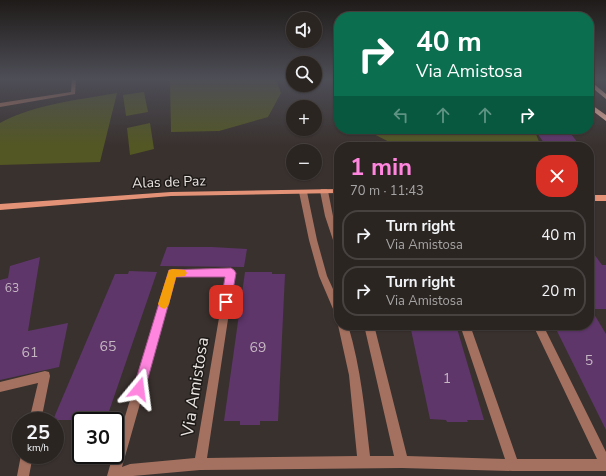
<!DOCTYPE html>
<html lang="en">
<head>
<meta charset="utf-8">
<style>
	body { margin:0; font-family:"Nunito Sans",sans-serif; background:#332d2a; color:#f1f3f6; height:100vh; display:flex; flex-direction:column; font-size:15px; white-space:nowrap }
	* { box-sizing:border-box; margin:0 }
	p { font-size:13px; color:#a6a5a5 }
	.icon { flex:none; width:22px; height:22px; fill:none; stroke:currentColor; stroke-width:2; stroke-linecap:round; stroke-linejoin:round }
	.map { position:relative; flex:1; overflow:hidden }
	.details { position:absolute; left:334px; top:142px; width:260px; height:188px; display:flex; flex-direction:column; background:#2b2522; border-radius:16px; box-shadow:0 1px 3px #0004,0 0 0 1px #474240 }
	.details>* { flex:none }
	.top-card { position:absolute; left:334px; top:12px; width:260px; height:122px; border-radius:16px; box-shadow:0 1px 3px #0004,0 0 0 1px #474240; background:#0b6e4f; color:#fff; overflow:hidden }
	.controls { position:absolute; left:286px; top:12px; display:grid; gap:8px }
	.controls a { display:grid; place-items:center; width:36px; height:36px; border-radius:50%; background:#2b2522; box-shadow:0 1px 3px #0004,0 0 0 1px #474240; font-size:20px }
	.speed { position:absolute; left:12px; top:412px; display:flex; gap:8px; font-size:20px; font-weight:700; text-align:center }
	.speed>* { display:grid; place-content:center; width:52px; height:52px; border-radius:50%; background:#2b2522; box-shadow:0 1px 3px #0004,0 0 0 1px #474240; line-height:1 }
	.speed small { font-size:10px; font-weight:400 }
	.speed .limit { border:2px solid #111; border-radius:6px; background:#fff; color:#111 }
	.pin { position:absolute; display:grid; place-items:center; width:34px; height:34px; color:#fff; margin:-17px; border-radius:8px; box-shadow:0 2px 6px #0006 }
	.me { position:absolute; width:44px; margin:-22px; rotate:16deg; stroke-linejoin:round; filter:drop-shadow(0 0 3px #0008) }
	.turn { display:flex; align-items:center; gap:14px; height:84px; padding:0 16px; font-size:18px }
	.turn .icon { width:52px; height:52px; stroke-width:2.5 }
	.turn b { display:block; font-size:28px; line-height:34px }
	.lanes { display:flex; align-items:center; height:38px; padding:0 16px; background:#0003; justify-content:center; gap:20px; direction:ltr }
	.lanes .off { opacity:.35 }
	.round { display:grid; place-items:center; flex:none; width:42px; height:42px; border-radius:16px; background:#332d2a }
	.head { display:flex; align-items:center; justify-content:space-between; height:68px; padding:0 16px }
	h1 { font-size:24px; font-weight:700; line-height:30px; color:#ff85df }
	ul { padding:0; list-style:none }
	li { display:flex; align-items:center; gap:12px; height:50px; margin:0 8px 6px; padding:0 8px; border:2px solid #474240; border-radius:16px }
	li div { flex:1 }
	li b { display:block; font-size:15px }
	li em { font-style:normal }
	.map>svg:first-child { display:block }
	.green { fill:#535723 }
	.building { fill:#5e366a }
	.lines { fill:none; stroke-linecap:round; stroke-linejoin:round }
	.service { fill:#a47160; fill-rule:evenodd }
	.minor { fill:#a47160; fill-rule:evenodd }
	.secondary { fill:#e49277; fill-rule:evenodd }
	.primary { fill:#f9b9a5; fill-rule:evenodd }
	.route { fill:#ff85df; stroke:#a65691 }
	.slow { fill:#f59e0b }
	.labels { text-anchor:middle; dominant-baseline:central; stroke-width:3; stroke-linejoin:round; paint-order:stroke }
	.number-label { font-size:12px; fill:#c6b8c3 }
	.street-label { font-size:14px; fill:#e8e3e1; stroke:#1e1a18 }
	.near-number-label { font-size:14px; fill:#c6b8c3 }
	.near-street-label { font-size:17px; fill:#e8e3e1; stroke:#1e1a18 }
</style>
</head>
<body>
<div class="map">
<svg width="606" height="476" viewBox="0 0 606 476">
	<rect width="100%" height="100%" fill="#39312e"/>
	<path class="green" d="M170 79H276L281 93 268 117 219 131 171 132Z
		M144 92 148 112 126 116 123 95Z
		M117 93 100 162 0 165V123C35 104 78 100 117 93Z
		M150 123 154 149 130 155 127 128Z
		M364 129H534L541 147H399Z"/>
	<path class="building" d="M537 133 571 134 581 147H547Z
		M167 247H212L247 249 244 267 160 266Z
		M589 247 602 265H606V309H591L606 334V430L554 325H589Z
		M40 257 28 331 68 323 59 367 0 380V280L8 278 10 266Z
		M129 271 157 272 106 420H53L115 274H128Z
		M245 272H272V274H285L278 421H260V425H240V421H224Z
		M410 325H456L484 420H467L468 422H447L446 420 430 419Z"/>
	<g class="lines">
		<path class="service" d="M72 79H76L75 94 0 107V103L71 92Z"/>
		<path class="minor" d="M321 189H327L328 191 333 216 339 234V249L336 248 335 246 325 216 320 191Z
			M300 190H306L307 192 317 240 327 276 339 302V317L336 316 319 276 309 240 299 192Z
			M173 269H231L234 270 235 273 207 458 357 456 349 375 338 325 339 323V325H348C361 368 365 412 370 456H394L364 325H374L407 456 505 459 460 325H470L517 459H597L533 325H543L606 452V471H513L402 468 200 470 133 476H107L113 455H115V449L169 273 170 270ZM176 277H226L195 458 130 464 122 467Z
			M45 371 49 372 50 376 41 421H29L38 383 0 392V382Z
			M21 455H33L29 476H17Z"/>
		<path class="secondary" d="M339 189V193L171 196 0 210V204L171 192Z
			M589 195H606V201H589Z"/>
		<path class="primary" d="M589 80 606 94V99L589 85Z
			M589 103 606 115V121L589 108Z"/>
	</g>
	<linearGradient id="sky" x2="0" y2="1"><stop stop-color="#1f1b19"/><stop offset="0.54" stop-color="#4e4e57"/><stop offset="1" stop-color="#4e4e57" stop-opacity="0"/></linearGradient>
	<rect width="606" height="146" fill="url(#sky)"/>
	<path class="route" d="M231 268 234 270 236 273 231 302 230 305 226 307 222 305 221 302 225 277H176L145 389 143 393 139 395 134 393 133 389 169 270Z"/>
	<path class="slow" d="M173 269 185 270 187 273 185 276 176 277 169 304 167 307 164 309 160 307 158 304 168 273 169 270Z"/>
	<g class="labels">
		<g class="number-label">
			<text x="12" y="288">63</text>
		</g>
		<g class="street-label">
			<text transform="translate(169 182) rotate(-2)">Alas de Paz</text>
		</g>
		<g class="near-number-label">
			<text x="108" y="346">65</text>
			<text x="258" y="347">69</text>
			<text x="30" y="352">61</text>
			<text x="589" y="360">5</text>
			<text x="447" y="378">1</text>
		</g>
		<g class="near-street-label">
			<text transform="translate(195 387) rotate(-81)">Via Amistosa</text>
		</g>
	</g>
</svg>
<div class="controls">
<a><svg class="icon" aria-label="sound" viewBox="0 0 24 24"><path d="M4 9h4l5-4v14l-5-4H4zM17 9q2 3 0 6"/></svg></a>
<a><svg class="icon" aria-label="search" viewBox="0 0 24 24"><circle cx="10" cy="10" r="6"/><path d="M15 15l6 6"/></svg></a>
<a>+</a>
<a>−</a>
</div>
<div class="speed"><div>25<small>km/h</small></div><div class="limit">30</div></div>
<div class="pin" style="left:226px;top:302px;background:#d93025"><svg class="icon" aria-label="arrive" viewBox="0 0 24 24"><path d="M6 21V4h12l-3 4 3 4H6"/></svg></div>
<svg class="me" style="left:139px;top:389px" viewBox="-20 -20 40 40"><path d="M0-17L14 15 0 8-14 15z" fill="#ff85df" stroke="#fff" stroke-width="4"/></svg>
<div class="top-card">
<div class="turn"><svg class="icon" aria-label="right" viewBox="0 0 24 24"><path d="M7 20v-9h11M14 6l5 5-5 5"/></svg><div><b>40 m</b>Via Amistosa</div></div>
<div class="lanes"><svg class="icon off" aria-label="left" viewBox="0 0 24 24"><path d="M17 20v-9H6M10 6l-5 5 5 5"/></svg><svg class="icon off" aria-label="ahead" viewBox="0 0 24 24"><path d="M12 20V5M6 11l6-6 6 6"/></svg><svg class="icon off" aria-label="ahead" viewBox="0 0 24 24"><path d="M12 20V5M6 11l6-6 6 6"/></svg><svg class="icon" aria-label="right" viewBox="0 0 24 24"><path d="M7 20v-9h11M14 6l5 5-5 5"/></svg></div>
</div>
<section class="details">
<div class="head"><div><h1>1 min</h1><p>70 m · 11:43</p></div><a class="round" style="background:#d93025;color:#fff"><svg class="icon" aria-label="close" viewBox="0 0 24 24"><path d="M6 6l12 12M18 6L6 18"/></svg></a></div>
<ul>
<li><svg class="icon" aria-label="right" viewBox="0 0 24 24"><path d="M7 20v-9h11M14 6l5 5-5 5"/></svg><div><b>Turn right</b><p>Via Amistosa</p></div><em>40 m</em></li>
<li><svg class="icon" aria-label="right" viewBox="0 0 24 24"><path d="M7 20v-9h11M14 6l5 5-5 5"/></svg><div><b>Turn right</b><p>Via Amistosa</p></div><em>20 m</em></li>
</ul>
</section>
</div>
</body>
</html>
